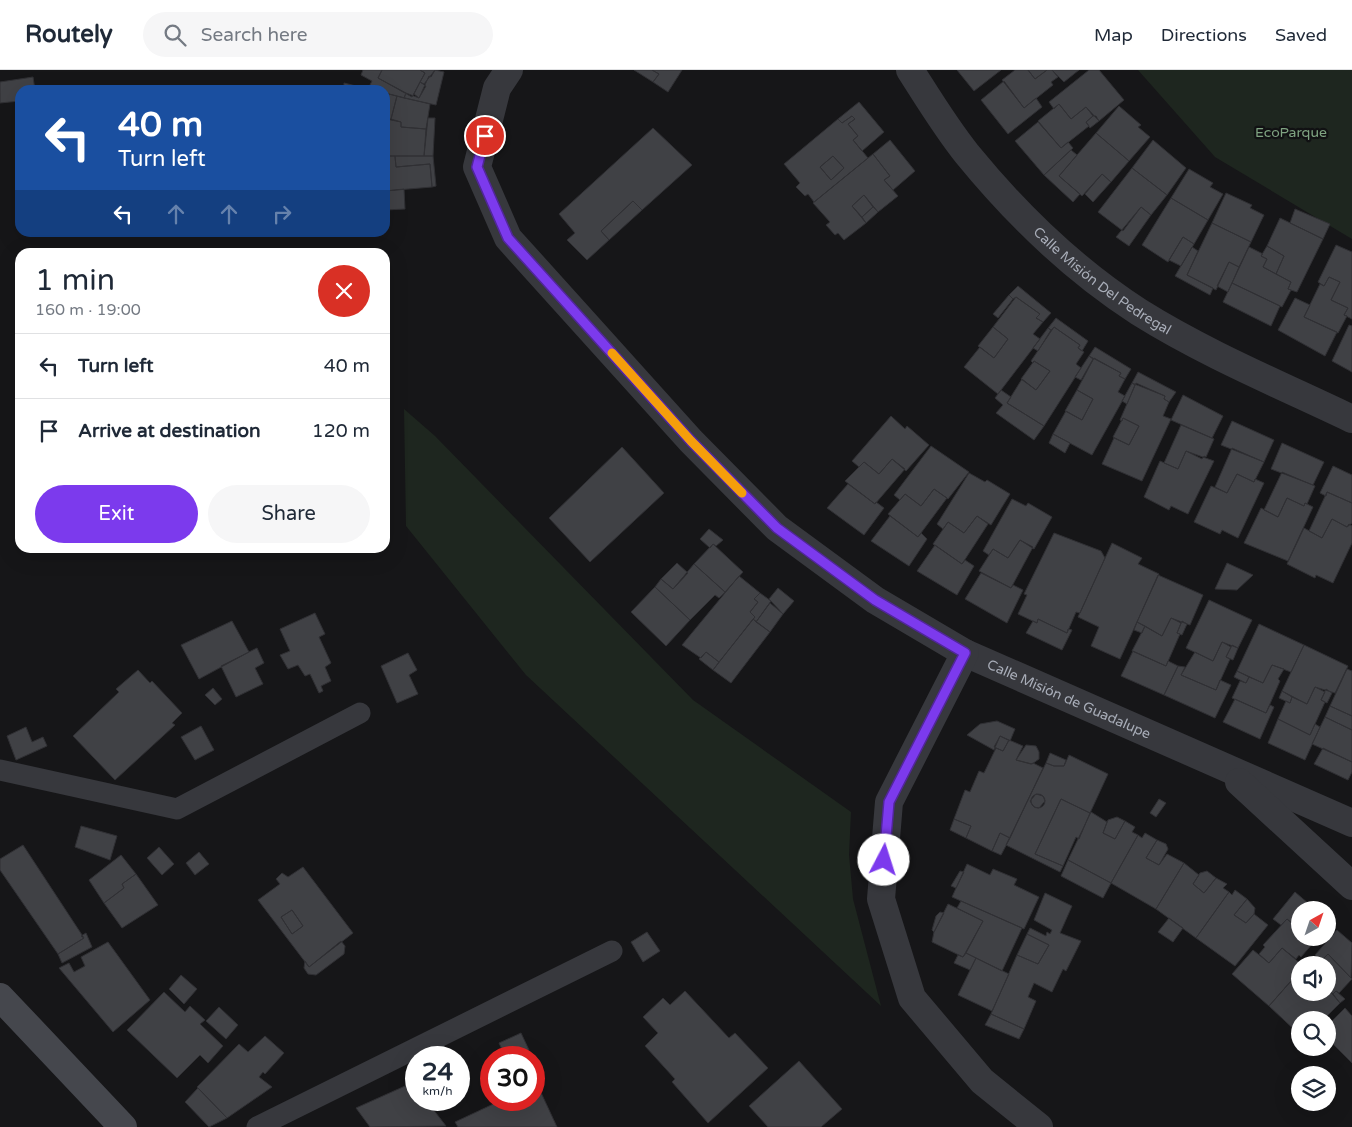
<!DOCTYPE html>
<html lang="en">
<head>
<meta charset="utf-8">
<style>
	body { margin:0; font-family:"Varela Round",sans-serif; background:#f6f6f7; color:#1f2937; height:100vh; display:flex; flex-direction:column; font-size:19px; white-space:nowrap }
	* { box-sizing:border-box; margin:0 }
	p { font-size:16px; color:#747a83 }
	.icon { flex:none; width:28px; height:28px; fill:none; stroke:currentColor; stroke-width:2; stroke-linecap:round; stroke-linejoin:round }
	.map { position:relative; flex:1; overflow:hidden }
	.drawer { position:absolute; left:15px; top:178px; width:375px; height:305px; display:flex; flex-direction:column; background:#fff; border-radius:15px; box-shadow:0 5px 20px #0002 }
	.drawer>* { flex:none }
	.hud { position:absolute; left:15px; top:15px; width:375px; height:152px; border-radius:15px; box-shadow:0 5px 20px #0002; background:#1a4fa0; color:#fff; overflow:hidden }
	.needle { width:32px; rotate:40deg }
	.fabs { position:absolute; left:1291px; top:831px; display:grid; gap:10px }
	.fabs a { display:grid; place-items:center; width:45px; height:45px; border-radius:50%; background:#fff; box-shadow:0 5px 20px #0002; font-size:25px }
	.speed { position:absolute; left:405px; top:976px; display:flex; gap:10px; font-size:25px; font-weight:700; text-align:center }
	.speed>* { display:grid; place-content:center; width:65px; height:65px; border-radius:50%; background:#fff; box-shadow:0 5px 20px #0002; line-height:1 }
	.speed small { font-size:12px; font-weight:400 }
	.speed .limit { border:8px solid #d22; background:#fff; color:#111 }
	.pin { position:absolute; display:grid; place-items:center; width:42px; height:42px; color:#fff; margin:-21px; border:2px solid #fff; border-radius:50%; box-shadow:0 1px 5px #0007 }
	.me { position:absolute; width:55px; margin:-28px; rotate:5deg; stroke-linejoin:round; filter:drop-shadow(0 0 4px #0008) }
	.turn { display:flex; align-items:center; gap:18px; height:105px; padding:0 20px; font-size:22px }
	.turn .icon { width:65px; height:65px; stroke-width:2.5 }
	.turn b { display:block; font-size:35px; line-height:42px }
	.lanes { display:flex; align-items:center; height:48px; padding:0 20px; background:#0003; justify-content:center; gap:25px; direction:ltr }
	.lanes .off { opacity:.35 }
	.round { display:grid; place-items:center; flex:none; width:52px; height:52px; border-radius:26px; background:#f6f6f7 }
	.overview { display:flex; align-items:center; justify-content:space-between; height:85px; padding:0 20px }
	h1 { font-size:30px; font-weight:600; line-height:38px }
	.primary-button { display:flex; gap:10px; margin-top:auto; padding:10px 20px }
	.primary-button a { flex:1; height:58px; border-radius:30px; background:#7c3aed; color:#fff; font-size:20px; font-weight:600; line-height:58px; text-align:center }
	.primary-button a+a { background:#f6f6f7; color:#1f2937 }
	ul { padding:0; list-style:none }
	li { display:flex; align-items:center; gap:15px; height:65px; padding:0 20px; border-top:1px solid #e0e1e3 }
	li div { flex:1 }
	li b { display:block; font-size:19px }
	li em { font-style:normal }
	header { display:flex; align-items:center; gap:30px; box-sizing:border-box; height:70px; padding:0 25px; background:#fff; border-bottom:1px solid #e0e1e3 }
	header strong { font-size:24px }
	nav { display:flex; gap:28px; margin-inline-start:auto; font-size:18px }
	.search { width:350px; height:45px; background:#f6f6f7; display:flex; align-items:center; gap:12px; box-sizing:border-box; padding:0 18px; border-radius:28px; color:#747a83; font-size:19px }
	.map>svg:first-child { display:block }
	.green { fill:#1e261f }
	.building { fill:#404145; stroke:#303034; fill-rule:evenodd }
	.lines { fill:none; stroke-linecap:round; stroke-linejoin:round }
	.service { stroke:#37383d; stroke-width:21 }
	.minor { stroke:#37383d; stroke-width:28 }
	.secondary { stroke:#45474d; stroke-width:28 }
	.route-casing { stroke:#51269a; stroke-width:12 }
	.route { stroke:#7c3aed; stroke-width:9 }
	.slow { stroke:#f59e0b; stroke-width:9 }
	.labels { text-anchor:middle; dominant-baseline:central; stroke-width:4.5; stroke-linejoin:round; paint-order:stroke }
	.park-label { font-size:14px; fill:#7fa381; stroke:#111113 }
	.street-label { font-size:14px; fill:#a8adb8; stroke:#111113 }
</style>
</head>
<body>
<header>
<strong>Routely</strong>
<div class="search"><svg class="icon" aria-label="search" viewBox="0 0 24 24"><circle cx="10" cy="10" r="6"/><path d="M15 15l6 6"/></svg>Search here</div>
<nav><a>Map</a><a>Directions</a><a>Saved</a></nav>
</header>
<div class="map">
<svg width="1352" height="1057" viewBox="0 0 1352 1057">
	<rect width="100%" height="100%" fill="#161618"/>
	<path class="green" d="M1138 0H1352V169L1215 87Z
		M404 339 435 366 693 630 851 742 849 785 853 829 881 936 526 605 406 456Z"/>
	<path class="building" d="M363 0H382L378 8 406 23 404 28 385 23V20L368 19 372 11 361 5Z
		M382 0H420L425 3 412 27 378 8Z
		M420 0H435L424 14 420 12 425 3Z
		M435 0 444 2 436 35 404 28 406 23 419 28 429 6 431 7Z
		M634 0H652L659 4 653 12Z
		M652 0H682L668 22 653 12 659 4Z
		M957 0H1001L974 21Z
		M1015 0H1028L1035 9 1047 0H1052L1058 7 1051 12 1053 15 1024 38 1002 10Z
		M1028 0H1047L1035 9Z
		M1052 0H1079L1064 12Z
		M1089 0H1099L1124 30 1099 51 1086 37 1071 49 1059 34 1054 39 1049 32Z
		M33 7 35 20H20V31L0 33V12Z
		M1004 11 1024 38 1036 28 1042 37 1008 64 981 30Z
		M420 12 426 16 419 28 414 24Z
		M344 13 368 19 373 20H344Z
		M385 23 397 26 391 49H386L385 62Z
		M397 26 430 34 426 59 401 57V52L391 49Z
		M859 32 884 62 862 81 853 70 858 66 848 54 855 49 852 46 842 53 838 49Z
		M1059 34 1071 49 1086 37 1093 46 1086 52 1089 56 1061 78 1038 51Z
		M1119 36 1141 55 1138 57 1150 67 1129 91 1096 63Z
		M852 46 855 49 848 54 858 66 853 70 868 88 814 132 808 124 805 126 796 117 800 113 784 94 838 49 842 53ZM833 86 844 98 831 110 820 97Z
		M1093 46H1096L1099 51 1090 58 1086 52Z
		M428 48H435L433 86H424Z
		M386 49 401 52V57L426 59 424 86H385Z
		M1038 52 1061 78 1068 72 1073 78 1044 105 1015 71Z
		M653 58 692 95 642 140 633 131 601 161 609 170 587 190 567 170 575 163 559 144Z
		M1096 63 1129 91 1111 112 1102 104 1082 126 1059 106Z
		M890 70 915 101 893 120 884 110 890 106 873 84Z
		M1153 70 1186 98 1167 125 1132 98Z
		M1071 80 1077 85 1059 106 1080 124 1073 132 1044 105Z
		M873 84 890 106 884 110 898 126 878 142 864 125 852 136 866 153 844 170 838 163 835 165 826 155 830 152 813 133Z
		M385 86H395L396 97 430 94 432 117 385 121Z
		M395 86H433L436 116 432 117 430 94 396 97Z
		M833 86 844 98 831 110 820 97Z
		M1132 98 1167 125 1151 145 1141 137 1123 161 1098 142Z
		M1189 99 1213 113 1210 117 1223 124 1208 150 1171 128Z
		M1102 104 1111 112 1093 132 1085 124Z
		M404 119 405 139 385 140V121Z
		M1226 123 1252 135 1250 138 1264 145 1251 172 1212 153Z
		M864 125 873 137 862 147 852 136Z
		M1171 128 1208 150 1194 174 1183 167 1168 192 1142 175Z
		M633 131 642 140 609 170 601 161Z
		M873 137 878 142 866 153 862 147Z
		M1141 137 1151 145 1129 176 1116 167Z
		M1295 139 1330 154 1323 169 1290 153Z
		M1280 148 1323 169 1297 222 1288 219 1291 212 1276 204 1284 186 1267 176Z
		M1212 153 1251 172 1239 197 1229 192 1216 220 1187 205Z
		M1183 167 1194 174 1181 196 1169 190Z
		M1336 175 1352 182V249L1344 245 1348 238 1331 230 1340 212 1329 207 1324 216 1318 212Z
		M1267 176 1284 186 1276 204 1263 197 1267 189 1261 186Z
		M1192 177 1198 181 1187 205 1213 218 1210 225 1175 206Z
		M1249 177 1263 184 1261 186 1267 189 1263 197 1291 212 1288 219 1291 220 1282 237 1232 213Z
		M1229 192 1239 197 1228 222 1217 216Z
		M1329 207 1340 212 1331 230 1348 238 1344 245 1347 246 1338 263 1304 247 1320 214 1324 216Z
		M1232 213 1280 236 1271 256 1223 232Z
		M1018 216 1051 243 1043 252 1036 248 1040 244 1016 227 1013 229 1009 225Z
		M1009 225 1013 229 998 248 993 244Z
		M1016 227 1040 244 1036 248 1043 252 1033 264 1040 269 998 324 964 297 980 277 994 288 1008 269 993 257Z
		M1295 228 1310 235 1304 247 1337 262 1325 286 1278 260Z
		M1056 248 1088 271 1082 281 1078 278 1080 275 1054 257 1051 260 1048 258Z
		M1349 255 1352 256V302L1332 291Z
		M993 257 1008 269 994 288 978 276Z
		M1054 257 1080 275 1078 278 1084 282 1076 294 1081 298 1044 356 1007 333 1022 309 1036 320 1050 301 1034 291 1033 293 1031 291Z
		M1048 258 1051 260 1038 281 1033 278Z
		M1095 277 1131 299 1125 309 1119 306 1121 303 1089 286Z
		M1089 286 1093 289 1081 310 1075 307Z
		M1094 288 1121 303 1119 306 1125 309 1118 322 1125 326 1092 385 1053 364 1066 341 1082 350 1093 329 1077 320Z
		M1034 291 1050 301 1036 320 1021 309Z
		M1138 302 1176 322 1169 332 1164 329 1165 326 1132 313Z
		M1132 313 1135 315 1127 334 1122 331Z
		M1136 313 1165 326 1164 329 1169 332 1163 346 1171 349 1142 411 1102 394 1114 368 1129 375 1139 356 1123 348 1122 351 1120 350Z
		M1001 320 1011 327 1007 333 1044 356 1034 370 996 343 1003 335 995 328Z
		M1077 320 1093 329 1082 350 1065 341Z
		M1183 325 1223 346 1212 368 1171 350Z
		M891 346 905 359 907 356 929 375 906 401 892 389 879 404 864 392 859 397 852 391Z
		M1123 348 1139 356 1129 375 1113 367Z
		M1232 351 1274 370 1264 392 1221 375Z
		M1181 355 1214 369 1206 387 1204 386 1202 389 1186 381 1178 399 1164 393Z
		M1053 364 1070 373 1065 383 1049 373Z
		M1282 373 1324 392 1313 415 1271 399Z
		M931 376 969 402 948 429 934 419 921 436 905 424 900 430 894 425Z
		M622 377 664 423 590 492 549 448Z
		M1232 378 1264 392 1254 412 1237 404 1227 423 1215 417Z
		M1186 381 1214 391 1188 444 1171 436 1169 440 1144 427 1160 391 1178 399Z
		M892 389 905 399 875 434 845 411 864 392 879 404Z
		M1333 396 1352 405V433L1327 422 1326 426 1320 423Z
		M1282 402 1315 416 1307 434 1305 433 1304 436 1287 428 1278 447 1264 440Z
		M969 403 985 412 987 410 1010 424 991 455 977 446 964 463 948 452 943 459 937 454Z
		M1237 404 1254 412 1255 409 1264 413 1238 468 1222 460 1220 464 1194 452 1211 416 1227 423Z
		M848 414 875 434 876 432 884 438 864 465 827 438Z
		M934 419 947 428 918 467 888 444 905 424 921 436Z
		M1327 422 1352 433V453L1347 457 1332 449 1322 468 1309 461Z
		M1287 428 1304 436 1305 433 1313 437 1288 491 1244 473 1261 438 1278 447Z
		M1012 429 1026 436 1028 433 1052 447 1034 479 1020 470 1008 488 993 479 989 485 983 481Z
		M890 446 918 467 921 463 927 469 909 496 871 471Z
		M977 446 988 454 962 494 933 474 948 452 964 463Z
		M1332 449 1347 457 1349 454 1352 456V473L1333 513 1316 505 1315 508 1287 494 1304 458 1322 468Z
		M709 459 723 470 716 476 713 474 710 478 700 469Z
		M1054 463 1101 481 1105 488 1080 543 1076 542 1067 563 1038 549 1037 553 1018 544 1027 525 1024 524Z
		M1020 470 1033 477 1011 518 979 501 993 479 1008 488Z
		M1112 473 1142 488 1138 494 1159 504 1120 589 1091 576 1099 557 1078 547Z
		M713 474 743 502 725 522 694 494Z
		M935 475 962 494 965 490 974 496 957 525 917 501Z
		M677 493 688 503 673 519 661 509Z
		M1227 493 1253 505 1237 520 1215 519Z
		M694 494 725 522 719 528 715 525 690 550 655 517 661 509 673 519Z
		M981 503 1011 518 1013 515 1023 520 1007 553 965 529Z
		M1158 505 1203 525 1190 555 1171 548 1162 566 1137 552Z
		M739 506 760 523 754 529 758 532 750 542 755 547 719 592 706 582 701 588 682 575Z
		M655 517 690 550 666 576 631 542Z
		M778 518 794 531 783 544 769 529Z
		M760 523 771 531 756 552 753 549 755 547 750 542 758 532 754 529Z
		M1209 530 1252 550 1238 578 1222 572 1213 591 1186 578Z
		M770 533 783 544 770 562 756 552Z
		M315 543 325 564 319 567 331 593 325 597 331 611 321 616 323 621 319 623 310 604 305 606 298 595 288 599 280 585 290 581 280 559Z
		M1171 548 1181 553 1177 563 1180 564 1166 596 1132 581 1145 556 1162 566Z
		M753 549 770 562 731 613 713 600Z
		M1038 549 1067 563 1068 559 1072 560 1062 580 1026 563 1033 551 1037 553Z
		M232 551 249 582 199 609 181 575Z
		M1182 551 1187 554 1182 565 1177 563Z
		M1137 552 1145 556 1142 563 1134 560Z
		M1259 554 1304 575 1291 602 1272 595 1263 613 1237 601Z
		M1222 572 1231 577 1226 587 1230 589 1216 620 1181 605 1195 582 1213 591Z
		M1232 575 1238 578 1233 590 1226 587Z
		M1304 575 1348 596 1335 623 1315 617 1307 634 1282 621Z
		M257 578 264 593 255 598 263 614 236 627 221 596Z
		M1133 581 1166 596 1168 591 1178 596 1164 625 1121 606Z
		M706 582 719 592 713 600 699 589Z
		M408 583 417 600 409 605 418 624 397 633 381 596Z
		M1272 595 1284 599 1278 609 1280 611 1266 643 1232 628 1240 611 1246 613 1249 607 1263 613Z
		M1178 596 1185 597 1181 605 1216 620 1220 610 1231 615 1215 648 1164 625Z
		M1347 599 1352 601V646L1330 636Z
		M138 600 150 613 152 611 182 643 172 653 175 655 115 710 73 666 119 622 116 619Z
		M1237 601 1249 607 1246 613 1234 607Z
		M1315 617 1325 622 1321 630 1325 632 1310 665 1278 649 1286 631 1290 633 1292 627 1307 634Z
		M213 618 222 629 215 635 205 625Z
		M1326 619 1332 623 1327 633 1321 630Z
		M1282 621 1292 627 1290 633 1279 628Z
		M1235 629 1266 643 1270 635 1274 637 1260 669 1223 652Z
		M1330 636 1352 646V660L1325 647Z
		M1325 647 1352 660V692L1312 674Z
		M1278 649 1310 665 1315 654 1320 657 1305 690 1268 673Z
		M997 651 1015 659 1010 671 1000 666 994 680 967 665 980 654Z
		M201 656 214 680 195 690 181 667Z
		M26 657 32 672 43 667 47 676 16 690 7 666Z
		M1000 666 1009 670 1003 681 994 677Z
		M1009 670 1023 676 1016 690 1031 694 1033 693 1043 698 1010 768 1000 763 992 781 966 768 971 756 954 749 965 720 970 722 979 701 984 703 996 678 1003 681Z
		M1026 675 1036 676 1039 682V689L1032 694 1016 690Z
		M1323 678 1352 692V702L1348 710 1314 694Z
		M1050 683 1066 690 1064 696H1054L1046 693Z
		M1069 685 1108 704 1090 743 1061 729 1035 784 1063 796 1060 802 1006 775 1046 693 1054 696H1064ZM1036 724 1043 726 1045 731 1039 738 1034 737 1030 731Z
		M1031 731a7 7 0 1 1 14 0a7 7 0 1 1-14 0Z
		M1061 729 1090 743 1079 769 1076 767 1063 796 1035 784Z
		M1159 729 1166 733 1156 747 1150 743Z
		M1091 742 1107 752 1103 763 1115 769 1125 751 1135 757 1132 762 1138 765 1111 813 1068 790Z
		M1117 747 1125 751 1115 769 1103 763 1108 750Z
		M954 749 971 756 966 768 950 760Z
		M81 756 117 766 110 790 75 777Z
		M1000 763 1010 768 1001 785 992 781Z
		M1145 763 1157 770 1146 788 1159 795 1167 784 1184 793 1156 839 1111 813 1138 765 1142 768Z
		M1157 770 1166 774 1168 779 1159 795 1146 788Z
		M23 775 84 868 58 884 0 800V789Z
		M159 777 174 794 162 805 147 788Z
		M199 782 209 794 195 805 186 793Z
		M121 785 136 804 122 814 124 818 104 833 89 810Z
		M1068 790 1111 813 1103 828 1061 806Z
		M1184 793 1199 805 1193 814 1204 823 1216 808 1227 814 1223 818 1229 822 1196 868 1156 839Z
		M967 794 990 805 993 799 1017 809 1014 815 1039 827 1024 859 952 827Z
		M303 797 353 863 309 897 258 830 280 814 276 809 282 803 288 807ZM292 840 303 856 292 864 281 847Z
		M960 801 964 802 956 818 951 816Z
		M1207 801 1216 808 1204 823 1193 814 1200 803Z
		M136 804 158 835 122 858 104 833 124 818 122 814Z
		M1235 820 1247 829 1234 845 1246 853 1254 844 1268 855 1235 896 1196 868 1229 822 1232 825Z
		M1295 822 1316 840H1300V860L1287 849 1281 855 1273 849Z
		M1045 823 1072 836 1060 863 1081 871 1066 901 1063 899 1052 922 1034 913 1028 927 1036 931 1024 959 991 944 1017 885 1038 894 1049 875 1027 864 1030 858 1046 866 1047 862 1050 864 1052 860 1034 850Z
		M1247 829 1255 838 1254 844 1246 853 1234 845Z
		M961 831 1022 858 1002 901 966 883 983 851 957 838Z
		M948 834 983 851 963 887 932 872 934 862Z
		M292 840 303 856 292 864 281 847Z
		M940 842 944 843 934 862 932 860 936 846Z
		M1169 848 1183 858 1173 872 1158 862Z
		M1287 849 1300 860V868H1308L1314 872 1301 887 1299 885 1296 889 1282 878 1269 893 1259 884 1265 877 1263 875Z
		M1337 860 1352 873 1351 908 1328 884 1321 891 1315 885Z
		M647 862 660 881 643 892 631 872Z
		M86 863 92 877 62 893 58 884 84 868 81 866Z
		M1027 864 1049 875 1038 894 1017 885Z
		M341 871 345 876 344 884 316 905 308 904 304 898 305 891 309 897Z
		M108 872 150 930 113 962 59 898 69 893 74 902 85 896 81 887Z
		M1282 878 1302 895 1300 901 1269 936 1232 904 1253 880 1269 893Z
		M966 883 976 888 970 900 954 893 958 885 963 887Z
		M1328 884 1352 909 1339 923 1336 921 1333 924 1328 919V895H1317Z
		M976 888 1009 904 992 941 958 925Z
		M181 905 197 919 184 934 169 919Z
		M1290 912 1306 928 1311 922H1328V919L1340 933 1323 950H1300V965L1269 936Z
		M685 921 729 968 735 963 768 998 708 1053 672 1012 675 1009 645 976 658 963 643 947 663 928 670 935Z
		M1336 921 1345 929 1340 933 1333 924Z
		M164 922 185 942 190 936 205 950 200 954 223 976 208 993 200 985 177 1008 127 960Z
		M219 937 238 955 226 969 206 951Z
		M1345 938 1352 946V993L1328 969V955Z
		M991 944 1024 959 1019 969 985 955Z
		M521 963 529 980 513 988H506L499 973Z
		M265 966 284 983 265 1004 263 1002 259 1007 272 1017 227 1048 197 1017 239 974 248 982Z
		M799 991 842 1039 821 1057H768L749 1036Z
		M414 1012 416 1016V1030H426L446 1056 370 1057 356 1038Z
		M537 1014 557 1057H458L455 1052 502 1030H534V1015Z
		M198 1018 227 1048 209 1057 185 1032Z"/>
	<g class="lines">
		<path class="service" d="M0 700 177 739 360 643
			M257 1057 612 881"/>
		<g class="minor">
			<path id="s1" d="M509 0 497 18 477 97 508 168 691 371 777 458 875 530 965 583 1352 753"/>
			<path id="s2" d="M910 0C928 28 946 58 967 84 1016 144 1074 200 1139 242 1206 284 1281 315 1352 349"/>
			<path d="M965 583 889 732 881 829 912 928 982 1011 1039 1057"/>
			<path d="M1239 712 1352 816"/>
		</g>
		<path class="secondary" d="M0 927 123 1057"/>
	</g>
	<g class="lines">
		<g class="route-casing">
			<path id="route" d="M485 66 477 97 508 168 691 371 777 458 875 530 965 583 889 732 884 790"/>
		</g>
		<use href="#route" class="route"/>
		<path class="slow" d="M612 283 691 371 742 423"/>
	</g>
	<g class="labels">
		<g class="park-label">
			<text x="1291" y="62">EcoParque</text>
		</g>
		<g class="street-label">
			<text stroke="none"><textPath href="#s2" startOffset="288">Calle Misión Del Pedregal</textPath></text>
			<text stroke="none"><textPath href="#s1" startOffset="916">Calle Misión de Guadalupe</textPath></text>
		</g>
	</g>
</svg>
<div class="fabs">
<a><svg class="needle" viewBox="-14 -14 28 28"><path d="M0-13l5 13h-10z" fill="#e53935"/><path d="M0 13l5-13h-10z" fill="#747a83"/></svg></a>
<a><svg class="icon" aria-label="sound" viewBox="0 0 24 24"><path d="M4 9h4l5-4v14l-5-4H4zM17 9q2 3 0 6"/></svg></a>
<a><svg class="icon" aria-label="search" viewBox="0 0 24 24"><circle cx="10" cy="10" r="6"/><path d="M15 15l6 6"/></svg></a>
<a><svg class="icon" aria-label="layers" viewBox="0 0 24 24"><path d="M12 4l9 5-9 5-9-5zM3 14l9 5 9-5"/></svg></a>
</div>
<div class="speed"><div>24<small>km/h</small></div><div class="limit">30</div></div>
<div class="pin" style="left:485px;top:66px;background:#d93025"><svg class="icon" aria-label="arrive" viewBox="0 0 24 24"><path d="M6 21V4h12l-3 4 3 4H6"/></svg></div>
<svg class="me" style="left:884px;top:790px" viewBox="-20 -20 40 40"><circle r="19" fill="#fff"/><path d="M0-13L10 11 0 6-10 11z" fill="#7c3aed"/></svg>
<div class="hud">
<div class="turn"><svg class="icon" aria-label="left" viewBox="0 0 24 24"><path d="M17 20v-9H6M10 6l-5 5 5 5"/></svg><div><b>40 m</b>Turn left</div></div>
<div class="lanes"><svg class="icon" aria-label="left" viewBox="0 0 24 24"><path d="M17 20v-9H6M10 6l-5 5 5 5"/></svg><svg class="icon off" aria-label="ahead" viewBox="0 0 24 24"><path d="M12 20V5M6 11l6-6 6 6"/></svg><svg class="icon off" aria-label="ahead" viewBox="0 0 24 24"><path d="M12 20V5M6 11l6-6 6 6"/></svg><svg class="icon off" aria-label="right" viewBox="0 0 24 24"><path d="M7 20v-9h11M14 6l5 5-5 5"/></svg></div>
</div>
<section class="drawer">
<div class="overview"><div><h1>1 min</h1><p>160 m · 19:00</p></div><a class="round" style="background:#d93025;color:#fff"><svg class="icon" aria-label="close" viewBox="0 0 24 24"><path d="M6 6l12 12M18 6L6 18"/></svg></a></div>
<ul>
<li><svg class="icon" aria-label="left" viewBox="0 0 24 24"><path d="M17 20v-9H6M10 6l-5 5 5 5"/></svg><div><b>Turn left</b></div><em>40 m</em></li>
<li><svg class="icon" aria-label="arrive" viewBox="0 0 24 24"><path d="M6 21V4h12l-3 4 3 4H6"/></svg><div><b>Arrive at destination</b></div><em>120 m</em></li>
</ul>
<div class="primary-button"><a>Exit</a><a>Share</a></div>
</section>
</div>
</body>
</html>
